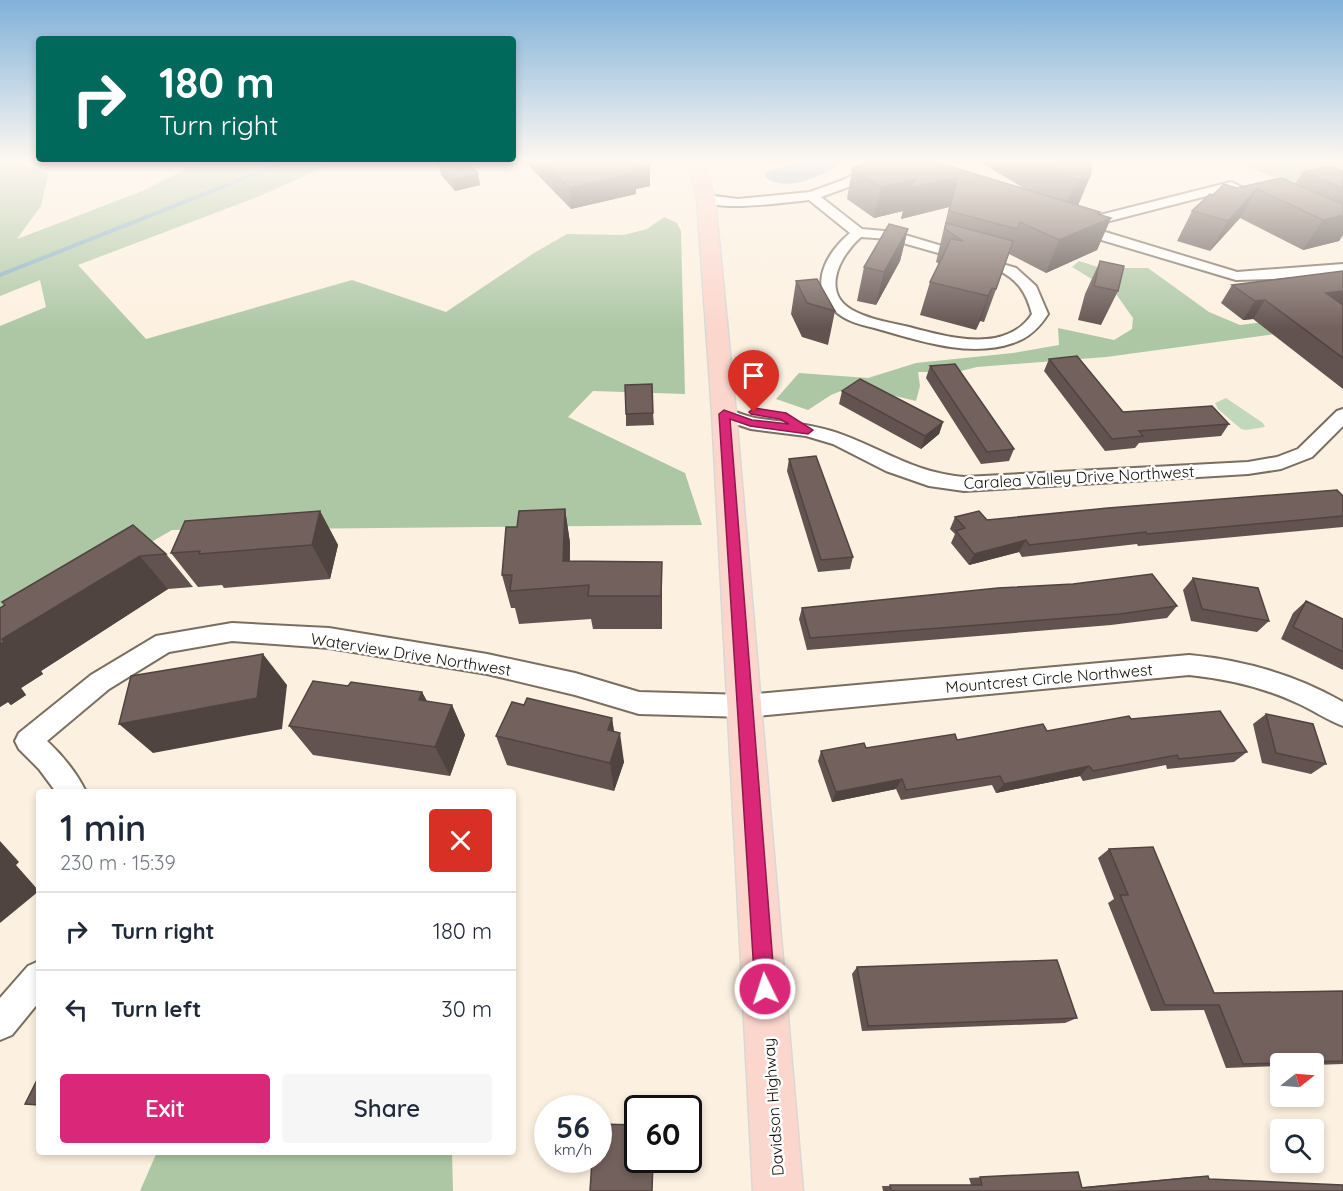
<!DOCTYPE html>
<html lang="en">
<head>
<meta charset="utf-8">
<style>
	body { margin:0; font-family:Quicksand,sans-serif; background:#f6f6f7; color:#1f2937; height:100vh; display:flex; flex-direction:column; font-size:22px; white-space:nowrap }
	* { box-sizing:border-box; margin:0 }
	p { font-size:20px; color:#747a83 }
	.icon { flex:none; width:33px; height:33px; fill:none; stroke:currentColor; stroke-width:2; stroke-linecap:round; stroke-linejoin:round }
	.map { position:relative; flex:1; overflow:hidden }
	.drawer { position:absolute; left:36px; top:789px; width:480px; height:366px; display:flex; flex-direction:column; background:#fff; border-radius:6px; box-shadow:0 3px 9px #0003 }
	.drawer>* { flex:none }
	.banner { position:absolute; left:36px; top:36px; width:480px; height:126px; border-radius:6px; box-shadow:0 3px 9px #0003; background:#00695c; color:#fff; overflow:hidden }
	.needle { width:39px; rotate:73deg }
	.fabs { position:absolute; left:1270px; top:1053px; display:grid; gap:12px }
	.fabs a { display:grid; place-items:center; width:54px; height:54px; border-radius:6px; background:#fff; box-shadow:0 3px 9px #0003; font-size:30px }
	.speed { position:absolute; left:534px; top:1095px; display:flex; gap:12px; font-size:30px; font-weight:700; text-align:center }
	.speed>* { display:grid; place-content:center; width:78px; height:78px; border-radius:50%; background:#fff; box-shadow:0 3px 9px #0003; line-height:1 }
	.speed small { font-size:15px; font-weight:400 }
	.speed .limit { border:3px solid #111; border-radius:9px; background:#fff; color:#111 }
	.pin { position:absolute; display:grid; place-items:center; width:51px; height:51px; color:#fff; margin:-62px -26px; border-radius:50% 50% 50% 0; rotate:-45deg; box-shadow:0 0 6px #0007 }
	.pin .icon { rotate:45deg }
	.me { position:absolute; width:66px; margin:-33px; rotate:356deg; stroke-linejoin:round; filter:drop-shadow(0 0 4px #0008) }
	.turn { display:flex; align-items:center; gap:21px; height:126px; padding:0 24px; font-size:27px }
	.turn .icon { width:78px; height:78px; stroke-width:2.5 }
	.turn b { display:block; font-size:42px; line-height:51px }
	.round { display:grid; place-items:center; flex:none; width:63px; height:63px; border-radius:6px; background:#f6f6f7 }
	.head { display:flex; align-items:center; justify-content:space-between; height:102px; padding:0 24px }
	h1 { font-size:36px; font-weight:600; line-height:45px }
	.action { display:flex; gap:12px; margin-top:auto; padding:12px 24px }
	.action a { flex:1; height:69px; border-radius:6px; background:#db2777; color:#fff; font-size:24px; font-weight:600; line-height:69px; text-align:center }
	.action a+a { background:#f6f6f7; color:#1f2937 }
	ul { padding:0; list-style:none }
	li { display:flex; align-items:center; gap:18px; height:78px; padding:0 24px; border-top:2px solid #e0e1e3 }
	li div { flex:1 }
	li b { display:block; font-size:22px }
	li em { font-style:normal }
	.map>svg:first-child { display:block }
	.green { fill:#c2d8bb }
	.forest { fill:#adc7a4 }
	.water { fill:#84adc4 }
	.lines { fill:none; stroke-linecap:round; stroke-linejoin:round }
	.stream { stroke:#84adc4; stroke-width:4 }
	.minor-casing { stroke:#796e60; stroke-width:4 }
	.major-casing { stroke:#d9d8d7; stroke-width:3 }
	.minor { fill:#fff; fill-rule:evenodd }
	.major { fill:#fbd6cd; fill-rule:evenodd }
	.wall { fill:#635350 }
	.shaded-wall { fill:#504441 }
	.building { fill:#73615d; stroke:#504441; stroke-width:1.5 }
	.route { fill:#db2777; stroke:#8e194d; stroke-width:1.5 }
	.labels { text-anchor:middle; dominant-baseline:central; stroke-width:5; stroke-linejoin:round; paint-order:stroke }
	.street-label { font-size:16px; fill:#110d08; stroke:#fff }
</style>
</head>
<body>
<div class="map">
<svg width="1343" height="1191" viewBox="0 0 1343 1191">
	<rect width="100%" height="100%" fill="#fcf0e0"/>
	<path class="green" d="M1226 398 1263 423 1265 427 1246 430 1241 429 1218 409 1215 403Z"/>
	<path class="forest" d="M0 162H22L48 175 41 206 17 239 145 190 199 162H336L260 196 78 265 146 339 352 280 446 312 534 253 567 234 624 235 647 229 664 217 677 223 681 231 685 394 593 391 568 417 685 473 702 525 172 530 0 630V326L46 307 40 280 0 296Z
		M1229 162H1343V207L1261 172Z
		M1079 261 1101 268H1148L1209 312 1240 325 1305 317 1343 325 1106 357 977 367 957 372H918L920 386 916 401 853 386 831 395 808 410 776 399 799 373 868 378 916 363 1013 353 1059 345 1058 328 1114 340 1132 329 1133 318 1116 294 1072 267Z
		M157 1152H452L453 1191H140Z"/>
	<path class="water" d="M801 162H843C823 175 787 194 765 177V172Z"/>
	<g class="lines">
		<path class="stream" d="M0 275 285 162"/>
		<g class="minor-casing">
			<path id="minor" d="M876 163 880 164V170L851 186 821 197 862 229 895 232 1016 268 1036 286 1048 314C1039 328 1029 338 1013 343 970 358 920 341 878 329 867 326 852 323 843 317 805 293 823 256 850 233L809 200C787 202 715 213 700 199L706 195 738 199 810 192 843 180ZM861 237 889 239 998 270C1018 280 1026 292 1032 314 1024 327 1010 335 995 338 967 343 936 334 909 327 892 323 872 320 856 312 819 295 839 256 861 237Z
				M1231 182 1266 199 1260 203 1230 190 1094 225 1092 228 1237 272 1343 264V272L1274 279 1236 280 1068 230 1066 227 1073 223 1080 225 1084 219Z
				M724 408C734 411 745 416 755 418 786 423 816 424 846 436 890 453 914 472 964 477L1248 462 1277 457 1298 449 1337 411 1343 409V426L1312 457 1281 469 1248 474 964 491 929 486 886 471 833 444 806 436 751 429 718 418 715 414 718 410Z
				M232 623 329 628 487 654 575 673 639 692 746 695 1189 655C1243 660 1296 675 1343 702V726C1327 720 1313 710 1297 703 1263 687 1227 679 1189 675L746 717 639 714 575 695 487 674 329 648 232 641 169 652 109 689 47 741C62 755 77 773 86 792H56L39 769 19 749 15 741 19 733 91 675 156 636Z
				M39 961V1002L12 1035 0 1040V998L28 966Z"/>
		</g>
		<g class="major-casing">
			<path id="major" d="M688 162H704L715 199 736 414 803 1191H753L712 414 697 199Z"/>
		</g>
		<use href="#minor" class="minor"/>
		<use href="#major" class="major"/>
	</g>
	<path class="wall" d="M526 162H646L650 165V186L636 189V194L571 209 527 164Z
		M980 162H1092L1078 205 1099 214 1111 218 1097 250 1046 273 1009 254 984 322 980 321 976 330 920 315 930 282 939 264 936 262 949 207 901 219 903 211 874 218 847 199 852 169 1025 189Z
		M439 164 478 174 480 185 455 191 441 175Z
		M1343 171V235L1339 241 1303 250 1240 218 1210 251 1177 241 1192 211 1213 195 1237 188 1295 184 1303 172Z
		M908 229 900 261 876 305 857 301 864 267Z
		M1100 261 1118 291 1101 325 1078 320 1085 294Z
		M1343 271V389L1253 319 1243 320 1221 303 1232 285Z
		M796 281 835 311 828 345 802 337 791 314Z
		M1049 359 1123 412 1229 424 1221 436 1139 443 1135 448 1105 451 1044 371Z
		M930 366 1014 449 1009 461 981 464 926 378Z
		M842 391 943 422 939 434 921 449 839 404Z
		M653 413 654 425 626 426V414Z
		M789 459 853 557 850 569 818 572 787 471Z
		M1343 496V527L1138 546 1137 544 1022 557 1019 552 969 565 951 543 955 534 950 529 955 517 987 520Z
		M565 509 570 543V561L662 562V629H593L591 619 519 624 515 608H511L502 575 517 527Z
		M320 511 338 545 330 579 224 588 222 585 198 587 171 553Z
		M133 525 166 554 193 587 168 589 41 671 43 674 21 688 26 695 11 705 8 702 0 707V608Z
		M1193 578 1269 621 1257 632 1191 621 1183 590Z
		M1306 601 1343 619V670L1281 639 1293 613Z
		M1177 606 1167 618 1111 625 807 650 799 619 802 608Z
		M348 686 422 692 427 701 452 705 465 735 450 776 313 755 289 726Z
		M524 705 612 718 614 731 624 762 614 791 507 765 496 736Z
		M1266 714 1326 764 1311 774 1262 763 1253 724Z
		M1131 719 1247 752 1234 762 1167 769 1166 765 1083 781 1080 776 996 793 992 785 901 800 896 789 832 802 818 761 821 751 957 740 1047 731Z
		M1109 849 1214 993 1343 991V1064L1314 1065V1064H1281V1066L1226 1068 1204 1010 1151 1011 1108 903 1114 899 1098 858Z
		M857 967 1077 1018 1065 1023 862 1031 852 974Z
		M1078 1172 1082 1187 1189 1177 1208 1176 1209 1179 1343 1191H883L882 1186 971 1185 969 1178Z"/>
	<path class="shaded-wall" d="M650 165V186L636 189V194L571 209 569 188 631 169Z
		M478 174 480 185 455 191 453 180Z
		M958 177 949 207 901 219 903 211 874 218 881 187 916 179Z
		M1090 177 1077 208 1063 211 1076 180Z
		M1257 189 1240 218 1210 251 1228 221Z
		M1100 212 1094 225 1111 218 1097 250 1046 273 1059 240Z
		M1343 215V235L1339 241 1303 250 1323 220Z
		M908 229 900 261 876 305 884 272Z
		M992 288 980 321 976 330 988 296Z
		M1343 291V307L1326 293Z
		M1265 300 1253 319 1243 320 1255 301Z
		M943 422 939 434 921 449 925 436Z
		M565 509 570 543 569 587 563 561Z
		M320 511 338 545 330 579 312 545Z
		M1026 540 1019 552 969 565 974 554Z
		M140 556 168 589 41 671 43 674 21 688 26 695 11 705 8 702 0 707V644L2 639Z
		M662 562V629L661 596Z
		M263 654 287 685 282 729 153 753 119 724Z
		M422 692 437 722 419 700Z
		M452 705 465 735 450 776 435 747Z
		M612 718 616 747 620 733 624 762 614 791 610 763 608 730Z
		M1089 766 1080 776 996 793 1004 784Z
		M902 779 896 789 832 802 836 792Z
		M0 841 19 862 16 865 39 891 0 923Z"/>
	<path class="building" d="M449 162H467L478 174 453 180 439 164Z
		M543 162H646L650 165 631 169 635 173 569 188Z
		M865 162H936L1100 212 1098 214 1111 218 1059 240 1020 222 1017 229 949 211 958 177 909 188 916 179 881 187 852 169Z
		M1043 162H1092L1090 177 1076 180Z
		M1330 166 1343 171V188L1303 172Z
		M1281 178 1343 204V215L1323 220 1257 189 1228 221 1192 211 1210 194 1213 195 1224 184 1237 188Z
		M946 223 1013 241 996 289 992 288 988 296 930 282 951 239 963 241 945 229Z
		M889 224 908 229 884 272 864 267Z
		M1100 261 1124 266 1118 291 1094 286Z
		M1343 271V291L1326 293 1343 305V358L1265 300 1255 301 1232 285Z
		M817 279 835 311 807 303 796 281Z
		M1077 356 1123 412 1212 406 1229 424 1139 431 1143 436 1112 439 1049 359Z
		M955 364 1014 449 987 452 930 366Z
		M860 379 943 422 925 436 842 391Z
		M652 384 653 413 626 414 625 385Z
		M816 456 853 557 821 560 789 459Z
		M1337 490 1343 496V516L1147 534 1146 532 1029 545 1026 540 974 554 956 531 965 528 955 517 979 511 987 520 1108 508Z
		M565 509 563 561 662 562 661 596H588L589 585 510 591 512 575H502L506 527H517L519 511Z
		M320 511 312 545 199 554 200 551 171 553 185 521Z
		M133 525 166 554 140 556 2 639 4 642 0 644V608L5 605 2 602Z
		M1152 574 1177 606 1120 614 810 638 802 608 998 588 1073 584Z
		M1193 578 1258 588 1269 621 1202 609Z
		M1306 601 1343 619V652L1293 627Z
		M263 654 257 698 119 724 131 676Z
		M313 681 348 686 351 682 422 692 419 700 452 705 435 747 289 726Z
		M527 698 612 718 608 730 620 733 610 763 496 736 512 702 524 705Z
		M1220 711 1247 752 1179 759 1177 755 1093 771 1089 766 1004 784 1000 776 906 790 902 779 836 792 821 751 864 743 866 748 955 734 957 740 1043 724 1047 731 1129 716 1131 719Z
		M1266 714 1313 724 1326 764 1276 753Z
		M1153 847 1214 993 1343 991V1061L1243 1064 1219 1005H1165L1120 895H1128L1109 849Z
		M1057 960 1077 1018 868 1026 857 967Z
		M39 1076V1105L25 1104Z
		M598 1124 638 1125V1160H653L652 1191H590L592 1160H598Z
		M1078 1172 1082 1188 1208 1176 1209 1179 1343 1185V1191H891L890 1185H982L980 1177Z"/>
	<linearGradient id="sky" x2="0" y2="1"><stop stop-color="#80b1da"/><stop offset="0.49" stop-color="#fef8f1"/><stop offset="1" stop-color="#fef8f1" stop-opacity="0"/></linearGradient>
	<rect width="1343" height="329" fill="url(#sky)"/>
	<path class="route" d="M754 408 786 413 813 430 808 434 750 426 730 419 775 989 772 996 765 999 758 996 755 989 719 414 724 410 752 420 789 424 780 419 751 414 749 412Z"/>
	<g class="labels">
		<g class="street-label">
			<text transform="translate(1079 477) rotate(-3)">Caralea Valley Drive Northwest</text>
			<text transform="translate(411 654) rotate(9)">Waterview Drive Northwest</text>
			<text transform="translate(1049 678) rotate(-5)">Mountcrest Circle Northwest</text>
			<text transform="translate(773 1107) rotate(-94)">Davidson Highway</text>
		</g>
	</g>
</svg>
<div class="fabs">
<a><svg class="needle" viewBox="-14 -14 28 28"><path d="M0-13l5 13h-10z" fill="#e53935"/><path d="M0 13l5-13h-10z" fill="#747a83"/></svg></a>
<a><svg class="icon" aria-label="search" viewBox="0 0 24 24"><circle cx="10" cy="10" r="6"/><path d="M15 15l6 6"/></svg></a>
</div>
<div class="speed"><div>56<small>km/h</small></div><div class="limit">60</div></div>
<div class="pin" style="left:754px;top:412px;background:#d93025"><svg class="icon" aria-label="arrive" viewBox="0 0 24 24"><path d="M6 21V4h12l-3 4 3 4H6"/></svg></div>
<svg class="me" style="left:765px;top:989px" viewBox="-20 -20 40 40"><circle r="17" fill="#db2777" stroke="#fff" stroke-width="3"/><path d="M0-11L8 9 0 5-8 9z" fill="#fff"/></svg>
<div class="banner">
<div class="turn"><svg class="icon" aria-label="right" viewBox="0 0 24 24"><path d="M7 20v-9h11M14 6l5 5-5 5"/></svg><div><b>180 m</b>Turn right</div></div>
</div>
<section class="drawer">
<div class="head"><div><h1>1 min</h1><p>230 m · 15:39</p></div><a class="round" style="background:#d93025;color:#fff"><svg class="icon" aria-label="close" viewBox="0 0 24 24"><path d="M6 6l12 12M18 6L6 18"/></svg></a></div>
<ul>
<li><svg class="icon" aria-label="right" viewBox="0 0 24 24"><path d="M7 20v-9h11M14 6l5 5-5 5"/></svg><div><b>Turn right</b></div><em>180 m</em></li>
<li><svg class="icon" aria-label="left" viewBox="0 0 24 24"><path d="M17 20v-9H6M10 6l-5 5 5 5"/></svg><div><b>Turn left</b></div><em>30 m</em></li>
</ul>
<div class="action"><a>Exit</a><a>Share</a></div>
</section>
</div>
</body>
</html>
